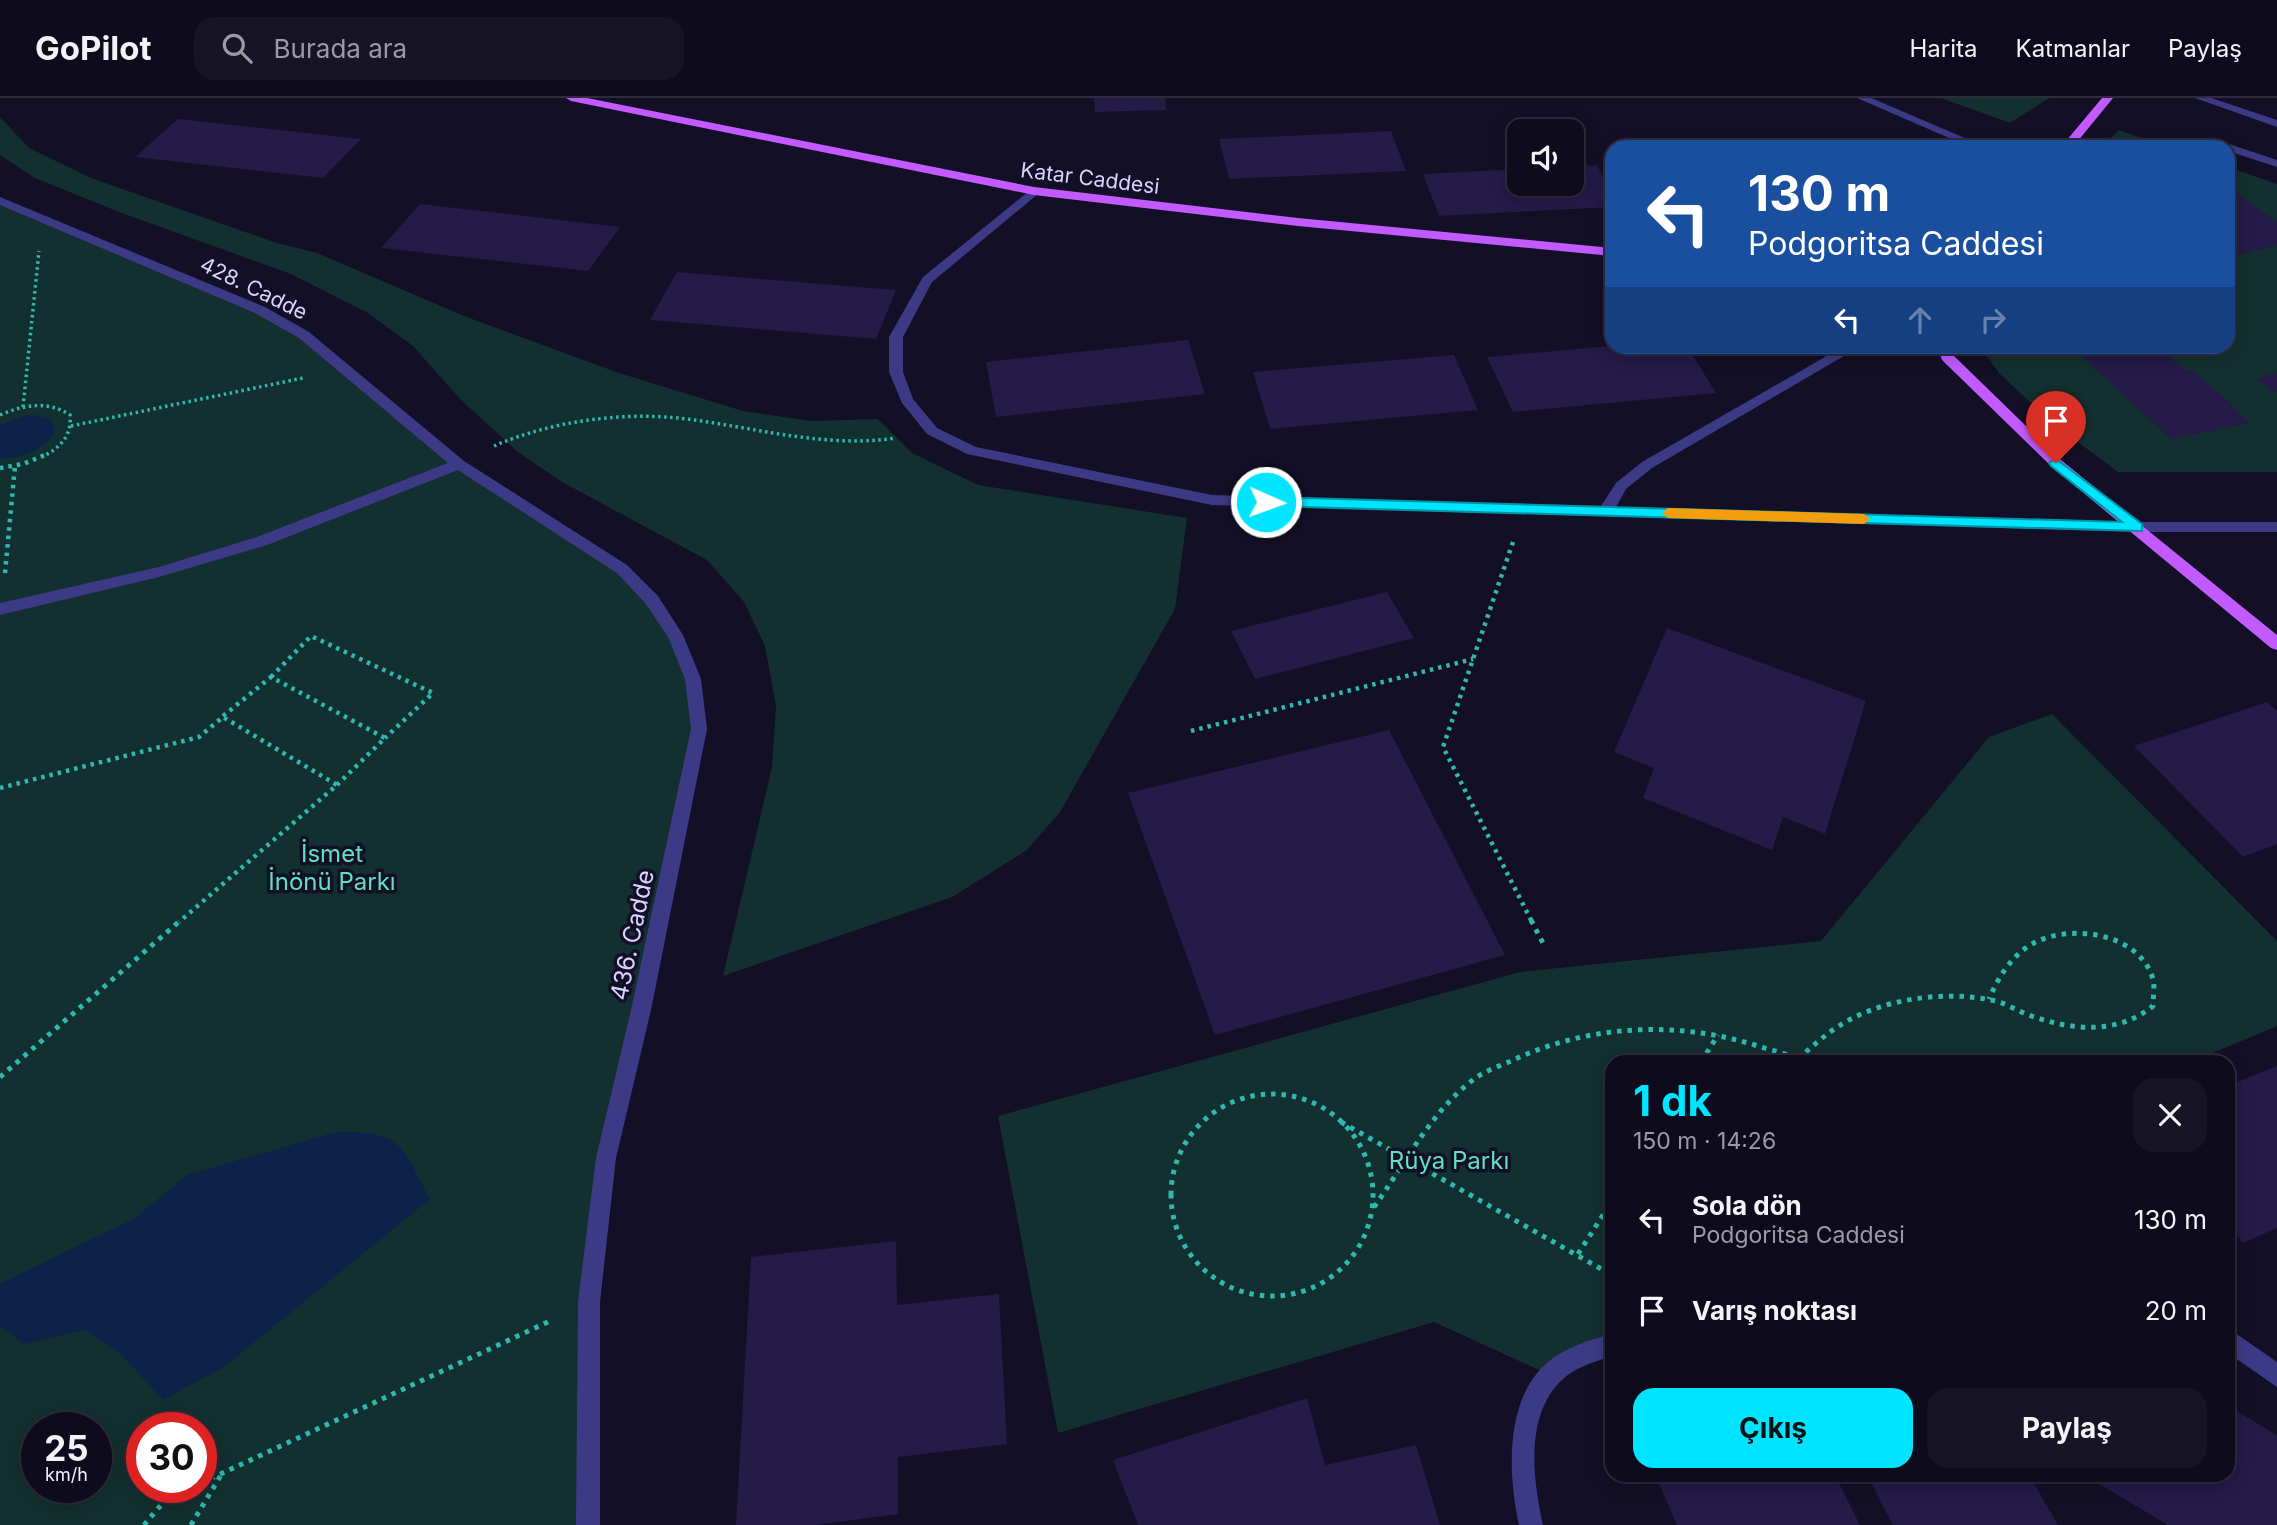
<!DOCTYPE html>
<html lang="tr">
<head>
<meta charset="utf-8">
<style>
	body { margin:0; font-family:Inter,sans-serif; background:#171425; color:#f1f3f6; height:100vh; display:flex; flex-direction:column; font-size:26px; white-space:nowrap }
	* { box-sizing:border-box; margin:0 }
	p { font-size:23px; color:#9b9ba3 }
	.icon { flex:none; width:38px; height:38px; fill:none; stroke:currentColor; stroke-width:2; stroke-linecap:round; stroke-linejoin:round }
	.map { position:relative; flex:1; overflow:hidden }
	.drawer { position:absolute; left:1605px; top:957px; width:630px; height:427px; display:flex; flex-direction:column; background:#0e0b1c; border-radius:21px; box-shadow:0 4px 18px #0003,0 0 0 2px #2e2b3b }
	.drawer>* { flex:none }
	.guide { position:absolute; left:1605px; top:42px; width:630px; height:214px; border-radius:21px; box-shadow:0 4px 18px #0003,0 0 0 2px #2e2b3b; background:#1a4fa0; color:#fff; overflow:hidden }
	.fabs { position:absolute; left:1507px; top:21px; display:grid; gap:14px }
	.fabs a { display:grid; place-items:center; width:77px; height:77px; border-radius:14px; background:#0e0b1c; box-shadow:0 4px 18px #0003,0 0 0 2px #2e2b3b; font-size:35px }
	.speed { position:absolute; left:21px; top:1314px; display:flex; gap:14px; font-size:35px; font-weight:700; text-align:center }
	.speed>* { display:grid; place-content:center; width:91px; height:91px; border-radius:50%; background:#0e0b1c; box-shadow:0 4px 18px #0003,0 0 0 2px #2e2b3b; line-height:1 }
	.speed small { font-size:18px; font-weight:400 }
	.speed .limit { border:10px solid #d22; background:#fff; color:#111 }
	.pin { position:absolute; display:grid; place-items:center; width:60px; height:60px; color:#fff; margin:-72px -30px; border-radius:50% 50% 50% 0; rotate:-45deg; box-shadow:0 0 7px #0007 }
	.pin .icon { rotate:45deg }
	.me { position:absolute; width:77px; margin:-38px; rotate:92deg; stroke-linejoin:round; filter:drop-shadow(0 0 5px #0008) }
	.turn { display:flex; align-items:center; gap:24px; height:147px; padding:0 28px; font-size:32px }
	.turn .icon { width:91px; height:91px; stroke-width:2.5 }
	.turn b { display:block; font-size:49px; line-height:60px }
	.lanes { display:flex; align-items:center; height:66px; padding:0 28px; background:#0003; justify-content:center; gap:35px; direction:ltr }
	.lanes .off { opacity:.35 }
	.round { display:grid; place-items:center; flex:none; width:74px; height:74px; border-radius:21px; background:#171425 }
	.overview { display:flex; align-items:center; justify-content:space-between; height:119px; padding:0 28px }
	h1 { font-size:42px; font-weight:700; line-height:52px; color:#00e5ff }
	.action { display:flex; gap:14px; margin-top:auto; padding:14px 28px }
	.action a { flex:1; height:80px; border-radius:21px; background:#00e5ff; color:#111; font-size:28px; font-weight:700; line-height:80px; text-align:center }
	.action a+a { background:#171425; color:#f1f3f6 }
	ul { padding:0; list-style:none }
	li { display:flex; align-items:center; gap:21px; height:91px; padding:0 28px }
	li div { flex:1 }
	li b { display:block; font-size:26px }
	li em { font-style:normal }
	header { display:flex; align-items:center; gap:42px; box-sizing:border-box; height:98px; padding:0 35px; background:#0e0b1c; border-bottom:2px solid #2e2b3b }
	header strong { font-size:33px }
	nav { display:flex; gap:38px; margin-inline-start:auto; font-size:24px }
	.search { width:490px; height:63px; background:#171425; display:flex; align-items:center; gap:18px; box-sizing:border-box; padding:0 24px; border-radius:21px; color:#9b9ba3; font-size:26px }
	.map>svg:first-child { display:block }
	.green { fill:#12302f; fill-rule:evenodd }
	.water { fill:#0c2248 }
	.building { fill:#241b47 }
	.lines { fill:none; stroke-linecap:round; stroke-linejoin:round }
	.path-far2 { stroke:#2fb8b0; stroke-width:3.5; stroke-dasharray:2.5 3.5; stroke-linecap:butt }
	.path-far1 { stroke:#2fb8b0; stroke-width:4.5; stroke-dasharray:3.5 5; stroke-linecap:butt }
	.path { stroke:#2fb8b0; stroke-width:5; stroke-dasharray:4.5 6; stroke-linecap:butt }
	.minor { fill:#3d3a85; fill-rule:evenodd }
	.major { fill:#c25bff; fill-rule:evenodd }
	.route { fill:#00e5ff; stroke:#0095a6; stroke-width:2 }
	.slow { fill:#f59e0b }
	.labels { text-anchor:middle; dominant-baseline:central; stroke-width:7; stroke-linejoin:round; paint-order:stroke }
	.far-street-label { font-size:21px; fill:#d9d4ff; stroke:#130f26 }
	.park-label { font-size:24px; fill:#5fe0c0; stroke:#130f26 }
	.street-label { font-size:24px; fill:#d9d4ff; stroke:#130f26 }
</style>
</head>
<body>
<header>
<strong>GoPilot</strong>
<div class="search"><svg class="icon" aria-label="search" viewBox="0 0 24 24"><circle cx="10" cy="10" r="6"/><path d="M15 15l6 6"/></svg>Burada ara</div>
<nav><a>Harita</a><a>Katmanlar</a><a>Paylaş</a></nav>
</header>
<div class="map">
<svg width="2277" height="1427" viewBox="0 0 2277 1427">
	<rect width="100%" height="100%" fill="#130f26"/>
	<path class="green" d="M1941 0H2049L2010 25Z
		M0 19 29 50 91 80 274 144 317 155 464 218 619 275 743 313 811 323 878 321 912 355 978 387 1187 420 1175 511 1060 714 1027 752 952 799 723 878 772 669 776 608 765 548 744 504 707 462 562 384 518 354 461 302 413 248 368 215 291 176 119 114 35 80 0 57Z
		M2119 32 2168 49H2101Z
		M2228 69 2277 86V374H2118L2051 324 2000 276 1980 249 2228 248Z
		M0 103 260 212 304 237 459 366 622 471 675 538 699 631 606 1060 588 1427H0ZM37 1330H96V1390H37ZM142 1330H201V1390H142Z
		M2052 616 2277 843V928L2191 964H1612V1247L1550 1277 1434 1224 1058 1335 998 1018 1520 874 1821 843 1989 639Z"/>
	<path class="water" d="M35 317 52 322 55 334C44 353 21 360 0 361V327L23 318Z
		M336 1034C404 1034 399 1045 430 1101L225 1268 163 1302 120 1255 84 1232 24 1246 0 1228V1186L135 1120 187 1077Z"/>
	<path class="building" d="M1094 0H1165L1166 12 1095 14Z
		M178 21 361 41 323 80 135 59Z
		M1391 33 1406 73 1229 81 1219 41Z
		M1597 67 1612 95V109L1439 118 1423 76 1519 71V86H1572V69Z
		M2234 93 2277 124V148L2228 159V94Z
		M420 106 620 129 588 173 381 150Z
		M677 174 896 192 876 241 650 222Z
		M1188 242 1205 296 996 319 986 264Z
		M1612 248H1687L1716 295 1513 314 1487 259Z
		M2070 248H2158L2185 272 2191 271 2235 309H2232L2250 325 2171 341Z
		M1454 257 1478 312 1270 331 1253 274Z
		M2274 274 2277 276V295L2256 281Z
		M1387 494 1414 540 1255 581 1231 533Z
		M1667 530 1866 603 1825 736 1783 719 1772 752 1643 700 1654 670 1614 654Z
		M2267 604 2277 613V746L2243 759 2134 648Z
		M1389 632 1505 857 1215 937 1128 695Z
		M2277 968V1130L2243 1145 2228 1126V988Z
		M896 1143 897 1207 999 1196 1007 1346 898 1359V1416L815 1427H736L751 1159Z
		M1307 1300 1325 1367 1416 1347 1440 1427H1138L1113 1362Z
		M2228 1308 2277 1337V1427H2168L2094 1383 2090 1377H2228Z
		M1655 1377H1835L1860 1427H1677Z
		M1867 1377H2029L2058 1427H1893Z"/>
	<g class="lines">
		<path class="path-far2" d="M23 309 39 153
			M0 317C24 307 47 302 70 317 72 338 60 350 42 359
			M71 328 303 280
			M494 348C549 324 618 314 678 320 751 328 822 351 896 340"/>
		<path class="path-far1" d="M0 370 23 366 45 357
			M1513 444 1443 649 1532 824
			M5 475 15 368
			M271 579 311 538 433 595 385 640
			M223 618 271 579 385 640 337 687
			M1191 633 1473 561
			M0 690 199 639 223 619 337 687 179 824"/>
		<path class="path" d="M1531 822 1545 849
			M1798 961C1814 947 1830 932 1849 922 1890 900 1945 893 1991 902 2003 904 2014 911 2026 916 2068 932 2116 938 2153 908 2153 899 2155 889 2153 881 2139 834 2069 825 2032 846 2011 858 1998 880 1989 901
			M1701 964 1718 937
			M0 979 181 822
			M1171 1097a101 101 0 1 1 202 0a101 101 0 1 1-202 0Z
			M1341 1024 1612 1177
			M1374 1109C1405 1066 1433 1010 1477 979 1487 972 1500 968 1511 963 1589 926 1679 922 1761 949 1774 953 1791 956 1801 964
			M1578 1156 1612 1103
			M201 1385 550 1223
			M144 1427 166 1401 191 1390
			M191 1427 221 1377"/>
		<path class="minor" d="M1857 0H1871L1986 49H1970Z
			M2195 0H2211L2277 22V29Z
			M2203 40H2211L2277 62V69L2228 53V49H2216L2203 44Z
			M1034 89 1038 90V96L932 184 903 239V274L913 301 937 330 976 349 1212 397 1601 408 1616 385 1642 364 1844 248H1861L1652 370 1626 391 1616 409 2138 424H2277V434H2138L1212 407 967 356 927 336 902 305 889 274V239L923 179Z
			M0 99 265 209 309 234 464 363 627 467 658 498 683 537 701 581 707 631 651 912 616 1060 600 1204V1427H576L578 1204 596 1060 631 912 691 631 685 581 668 539 646 506 617 475 458 372 267 447 159 479 0 517V505L159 469 257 439 448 365 299 240 255 215 0 107Z
			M2228 1230 2277 1264V1289L2228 1255Z
			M1612 1236V1258C1594 1264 1576 1269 1563 1281 1524 1316 1533 1382 1543 1427H1519C1508 1377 1504 1301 1548 1264 1565 1249 1590 1242 1612 1236Z"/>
		<path class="major" d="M566 0H587L1034 89 1298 120 1612 150V158L1298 128 1034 97 571 3Z
			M2102 0H2113L2073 49H2061Z
			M1937 248H1950L1953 257 2061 362 2277 537V552L2271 550 2051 368 1942 262Z"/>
	</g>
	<path class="route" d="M2056 361 2142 426V433L1266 408 1259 404 1266 399 2122 424 2051 368 2049 365Z"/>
	<path class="slow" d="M1668 410 1864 416 1870 421 1864 426 1668 420 1662 415Z"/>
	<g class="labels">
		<g class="far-street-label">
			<text transform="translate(1090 80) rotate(7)">Katar Caddesi</text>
			<text transform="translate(254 190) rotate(26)">428. Cadde</text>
		</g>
		<g class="park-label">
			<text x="332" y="755">İsmet<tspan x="332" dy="28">İnönü Parkı</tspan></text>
			<text x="1449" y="1062">Rüya Parkı</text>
		</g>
		<g class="street-label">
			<text transform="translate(632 837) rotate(-78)">436. Cadde</text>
		</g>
	</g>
</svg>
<div class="fabs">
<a><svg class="icon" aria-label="sound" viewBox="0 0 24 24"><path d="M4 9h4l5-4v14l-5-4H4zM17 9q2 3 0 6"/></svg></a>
</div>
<div class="speed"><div>25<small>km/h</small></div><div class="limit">30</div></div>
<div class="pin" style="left:2056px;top:365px;background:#d93025"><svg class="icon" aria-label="arrive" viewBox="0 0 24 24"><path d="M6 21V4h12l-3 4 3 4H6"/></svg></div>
<svg class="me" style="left:1266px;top:404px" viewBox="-20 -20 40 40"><circle r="17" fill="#00e5ff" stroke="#fff" stroke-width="3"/><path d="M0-11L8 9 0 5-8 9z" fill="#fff"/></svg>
<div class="guide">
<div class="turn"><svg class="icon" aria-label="left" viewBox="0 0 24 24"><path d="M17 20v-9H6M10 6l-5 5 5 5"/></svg><div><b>130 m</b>Podgoritsa Caddesi</div></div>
<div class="lanes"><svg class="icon" aria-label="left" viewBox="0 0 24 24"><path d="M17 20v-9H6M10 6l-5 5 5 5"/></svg><svg class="icon off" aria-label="ahead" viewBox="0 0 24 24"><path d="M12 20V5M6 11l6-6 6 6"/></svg><svg class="icon off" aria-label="right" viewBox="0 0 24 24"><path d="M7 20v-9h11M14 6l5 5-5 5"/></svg></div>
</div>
<section class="drawer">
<div class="overview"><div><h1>1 dk</h1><p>150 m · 14:26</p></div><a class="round"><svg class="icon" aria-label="close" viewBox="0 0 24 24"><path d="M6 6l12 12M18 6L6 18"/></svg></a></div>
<ul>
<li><svg class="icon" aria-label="left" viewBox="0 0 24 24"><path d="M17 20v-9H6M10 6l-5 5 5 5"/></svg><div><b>Sola dön</b><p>Podgoritsa Caddesi</p></div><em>130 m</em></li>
<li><svg class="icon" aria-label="arrive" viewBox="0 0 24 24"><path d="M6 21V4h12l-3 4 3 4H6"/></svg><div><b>Varış noktası</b></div><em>20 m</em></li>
</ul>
<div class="action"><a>Çıkış</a><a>Paylaş</a></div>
</section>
</div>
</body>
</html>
